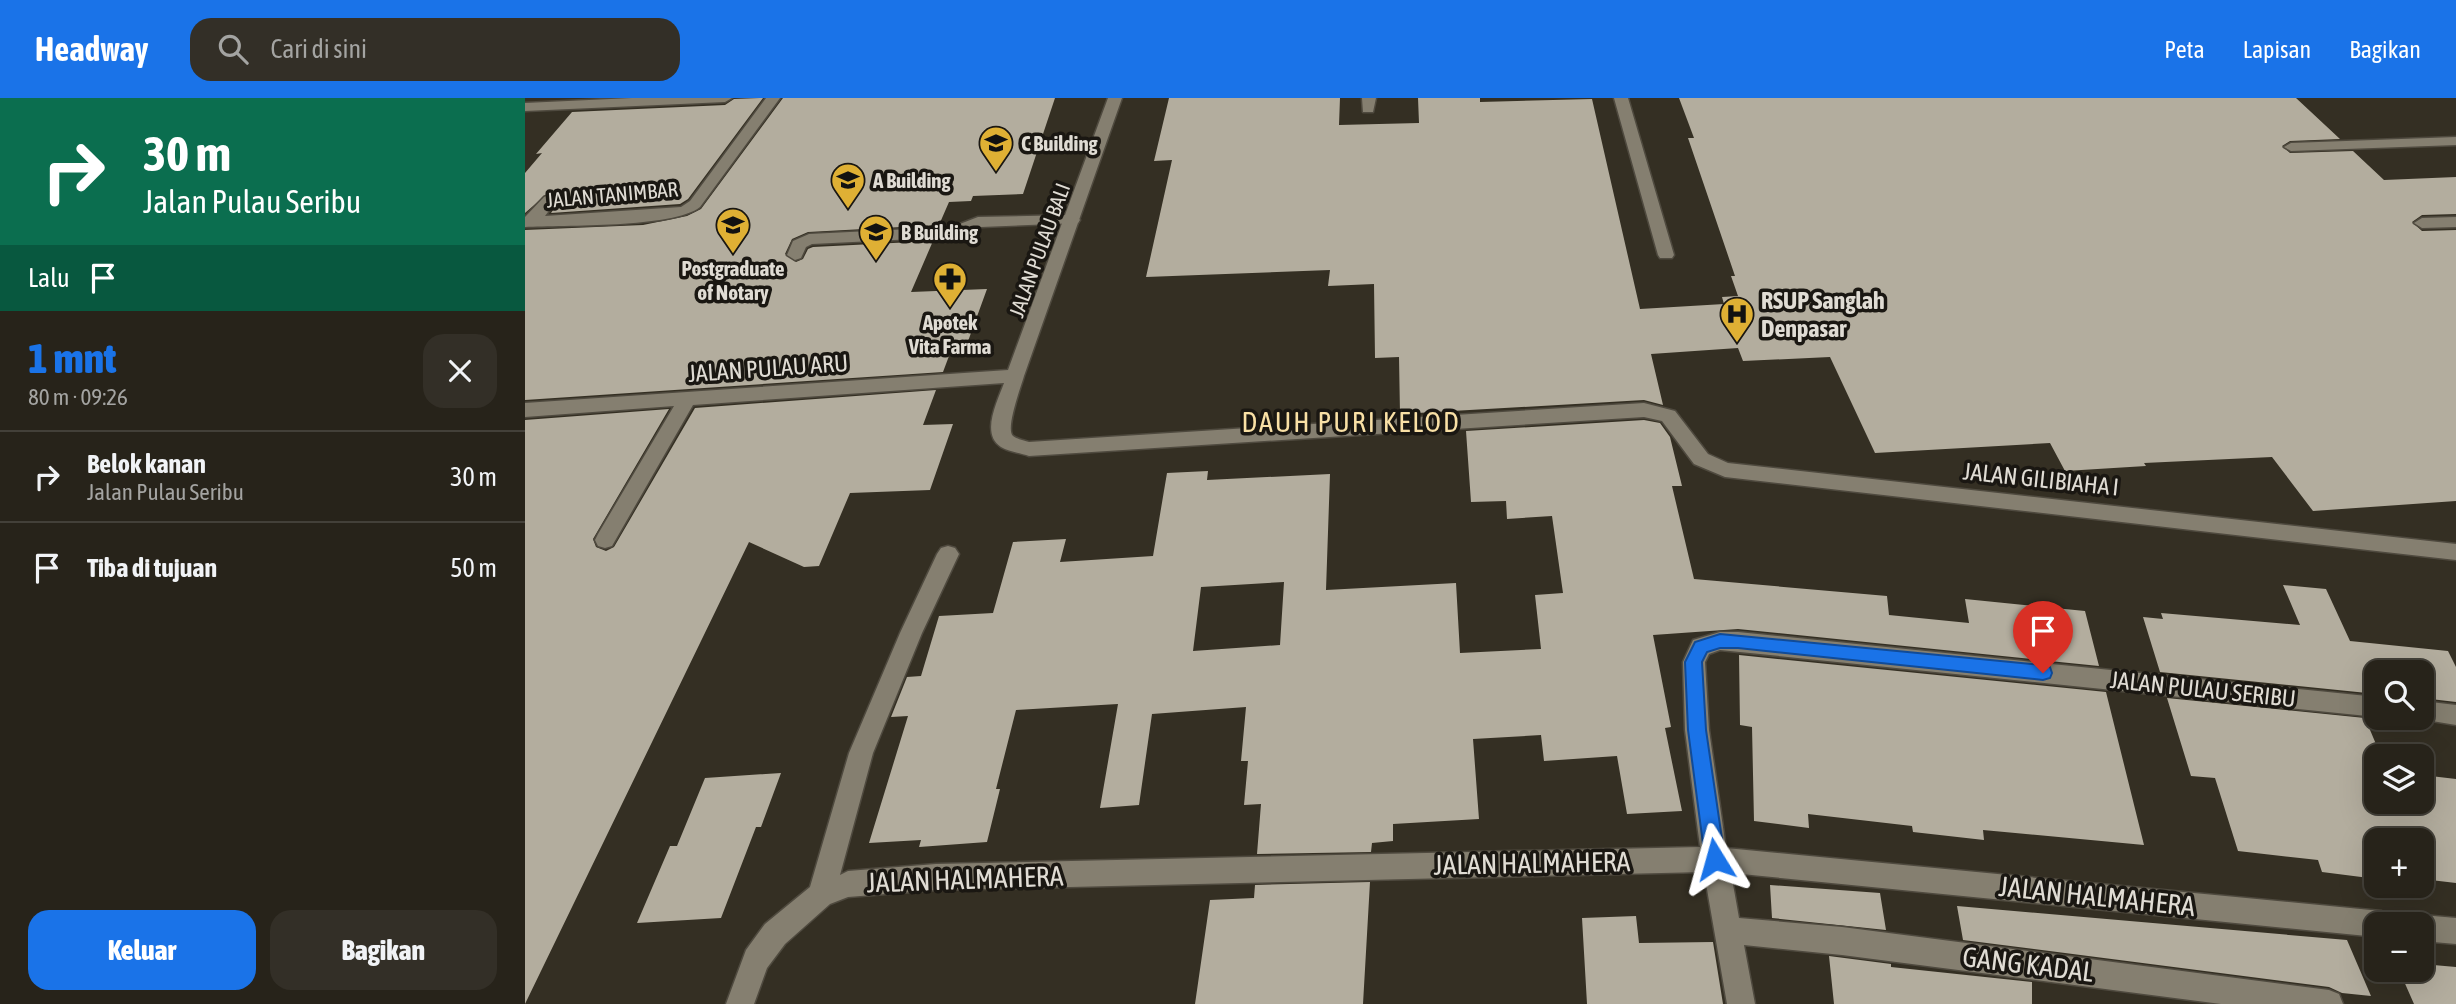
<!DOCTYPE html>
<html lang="id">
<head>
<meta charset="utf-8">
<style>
	body { margin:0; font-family:"Asap Condensed",sans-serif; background:#332f27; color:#f1f3f6; height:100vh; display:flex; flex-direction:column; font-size:26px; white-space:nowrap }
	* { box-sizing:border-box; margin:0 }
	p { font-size:23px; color:#a4a4a2 }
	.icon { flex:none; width:38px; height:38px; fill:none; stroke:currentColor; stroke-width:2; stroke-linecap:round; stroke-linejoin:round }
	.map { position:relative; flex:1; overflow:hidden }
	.side { display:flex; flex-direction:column; background:#27231a; width:525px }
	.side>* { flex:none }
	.hud { background:#0b6e4f; color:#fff; overflow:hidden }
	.controls { position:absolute; left:1839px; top:562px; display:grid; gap:14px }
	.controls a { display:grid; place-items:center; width:70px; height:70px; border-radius:14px; background:#27231a; box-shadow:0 7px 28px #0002,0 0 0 2px #434039; font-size:35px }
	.pin { position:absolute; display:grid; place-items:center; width:60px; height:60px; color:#fff; margin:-72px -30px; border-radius:50% 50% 50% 0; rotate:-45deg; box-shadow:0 0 7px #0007 }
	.pin .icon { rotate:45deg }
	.me { position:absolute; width:77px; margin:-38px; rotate:352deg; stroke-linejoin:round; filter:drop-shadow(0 0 5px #0008) }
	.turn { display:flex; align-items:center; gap:24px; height:147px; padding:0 28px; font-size:32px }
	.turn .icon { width:91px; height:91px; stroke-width:2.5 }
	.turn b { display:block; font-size:49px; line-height:60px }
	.then { display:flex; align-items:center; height:66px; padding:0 28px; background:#0003; gap:14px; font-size:26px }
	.round { display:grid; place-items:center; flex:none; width:74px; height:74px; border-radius:21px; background:#332f27 }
	.head { display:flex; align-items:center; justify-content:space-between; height:119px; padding:0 28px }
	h1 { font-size:42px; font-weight:800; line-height:52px; color:#1a73e8 }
	.primary-button { display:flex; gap:14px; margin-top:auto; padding:14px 28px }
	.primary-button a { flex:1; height:80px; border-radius:21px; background:#1a73e8; color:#fff; font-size:28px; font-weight:800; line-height:80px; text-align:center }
	.primary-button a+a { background:#332f27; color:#f1f3f6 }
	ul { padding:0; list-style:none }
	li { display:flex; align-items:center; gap:21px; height:91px; padding:0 28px; border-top:2px solid #434039 }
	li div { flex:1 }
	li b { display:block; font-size:26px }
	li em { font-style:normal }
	header { display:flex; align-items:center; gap:42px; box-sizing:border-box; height:98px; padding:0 35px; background:#1a73e8; color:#fff }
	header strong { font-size:33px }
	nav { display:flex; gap:38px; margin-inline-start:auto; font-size:24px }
	.search { width:490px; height:63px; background:#332f27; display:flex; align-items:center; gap:18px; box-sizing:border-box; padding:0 24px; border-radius:21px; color:#a4a4a2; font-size:26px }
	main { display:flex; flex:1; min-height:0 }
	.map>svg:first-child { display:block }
	.building { fill:#b3ad9e; fill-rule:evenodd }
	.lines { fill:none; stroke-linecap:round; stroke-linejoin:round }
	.lane-casing { stroke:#4f4a3f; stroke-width:3 }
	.street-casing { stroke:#4f4a3f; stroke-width:3 }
	.lane { fill:#857f70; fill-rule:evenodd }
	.street { fill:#857f70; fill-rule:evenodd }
	.route { fill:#1a73e8; stroke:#114b97; stroke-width:2 }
	.labels { text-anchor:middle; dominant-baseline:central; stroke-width:7; stroke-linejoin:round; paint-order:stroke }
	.far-poi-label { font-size:21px; font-weight:bold; fill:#e0dcd4; stroke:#1a1712; text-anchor:start }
	.far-street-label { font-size:21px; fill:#e0dcd4; stroke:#1a1712 }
	.poi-label { font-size:24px; font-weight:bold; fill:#e0dcd4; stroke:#1a1712; text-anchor:start }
	.street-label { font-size:24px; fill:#e0dcd4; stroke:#1a1712 }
	.quarter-label { font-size:28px; letter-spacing:2px; fill:#f9e0a5; stroke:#1a1712 }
	.near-street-label { font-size:28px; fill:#e0dcd4; stroke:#1a1712 }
</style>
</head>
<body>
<header>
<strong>Headway</strong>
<div class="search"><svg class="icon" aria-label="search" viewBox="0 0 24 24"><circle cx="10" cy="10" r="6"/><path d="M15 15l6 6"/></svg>Cari di sini</div>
<nav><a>Peta</a><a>Lapisan</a><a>Bagikan</a></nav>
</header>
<main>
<section class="side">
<div class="hud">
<div class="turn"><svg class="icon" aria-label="right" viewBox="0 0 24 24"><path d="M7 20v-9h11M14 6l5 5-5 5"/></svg><div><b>30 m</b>Jalan Pulau Seribu</div></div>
<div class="then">Lalu<svg class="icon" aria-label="arrive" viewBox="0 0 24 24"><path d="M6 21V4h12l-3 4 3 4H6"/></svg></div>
</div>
<div class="head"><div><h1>1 mnt</h1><p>80 m · 09:26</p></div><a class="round"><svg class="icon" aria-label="close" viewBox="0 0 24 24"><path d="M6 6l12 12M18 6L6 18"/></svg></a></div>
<ul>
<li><svg class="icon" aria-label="right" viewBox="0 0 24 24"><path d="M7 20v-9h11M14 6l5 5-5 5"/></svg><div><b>Belok kanan</b><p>Jalan Pulau Seribu</p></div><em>30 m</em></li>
<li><svg class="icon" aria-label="arrive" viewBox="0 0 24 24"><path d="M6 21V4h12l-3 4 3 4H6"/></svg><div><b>Tiba di tujuan</b></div><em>50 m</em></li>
</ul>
<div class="primary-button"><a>Keluar</a><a>Bagikan</a></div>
</section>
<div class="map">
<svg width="1931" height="906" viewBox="0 0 1931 906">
	<rect width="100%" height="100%" fill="#342f23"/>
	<path class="building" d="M235 0H238L163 101 155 106 26 115 35 102 23 95 0 115V75L17 55 11 56 47 14 200 7 209 1Z
		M258 0H530L498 96 448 98 446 103 424 104 414 127 283 134 267 141 260 156 271 164 278 161 283 151 288 149 408 143 386 194 462 191 438 257 424 258 418 274 0 302V132L118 127 162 118 176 111Z
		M644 0H815L814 27 894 25 893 0H955V4L1067 1 1115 211 1199 206 1197 199 1213 198 1206 178H1210L1163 40H1169L1154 0H1771L1815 41 1765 43 1757 48 1765 55 1828 53 1859 82 1931 79V116L1897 117 1887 124 1897 133 1931 132V403L1788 413 1747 359 1619 365 1621 368 1540 373 1525 345 1350 355 1305 259 1218 263 1213 250 1126 256 1138 307 1119 302 875 316 874 259 850 260 849 186 803 188 805 172 621 179 647 62 629 63Z
		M411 292 398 327 428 326 405 392 325 395 294 468 279 469 224 444 0 906V322L144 311 68 441 71 449 81 453 89 449 170 310Z
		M1119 322 1135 325 1145 339 1157 388H1147L1169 481 1362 498 1364 517 1444 525 1440 501 1560 513 1574 568 1213 531 1128 537 1146 629 1140 630 1157 713 1102 716 1092 658 1019 663 1016 637 948 641 954 721 868 726V743L847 745 846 754 732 756 736 706 719 707 723 663H716L721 609 627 616 614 707 575 710 593 606 491 612 471 691H475L462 744 394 749 396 742 344 745 383 618 366 619 382 579 396 578 414 518 468 515 488 444 541 441 535 464 628 458 642 375 683 373 682 382 805 376 801 492 931 485 935 555 1016 551 1010 497 1038 495 1027 418 982 421 981 403 946 404 941 333ZM759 484 755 547 668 553 676 489Z
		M1758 487 1801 491 1825 543 1923 553 1931 569V604L1897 600V574H1852V596L1635 574 1618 519 1638 521 1636 515 1775 527Z
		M1214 557 1581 594 1619 747 1458 732 1459 742 1388 734 1387 728 1283 716 1284 730 1229 723 1227 629 1215 627Z
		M1642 600 1840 620 1856 658H1852V704H1897V677L1931 681V785L1897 781V742H1852V781L1797 774 1793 762 1713 753 1690 680 1666 678Z
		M256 675 236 729H231L196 820 112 825 145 748H152L180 680Z
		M845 784 838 906H670L685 802 729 800 730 787Z
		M1245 787 1355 795 1361 832 1247 820Z
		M1432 808 1822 842 1846 898 1817 895 1804 889 1438 842Z
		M1111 818 1114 845 1188 844 1198 906H1062L1057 820Z
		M1304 858 1366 866V869L1507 884V906H1309Z
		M1897 866 1931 869V906H1889L1874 872H1897Z"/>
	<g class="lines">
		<g class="lane-casing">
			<path id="lane" d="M837 0H851L848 14H838Z
				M1089 0H1103L1149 157 1147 160H1135L1133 157Z
				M1931 39V47L1766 53 1759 49 1766 45Z
				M547 117 553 119 555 122 553 125 456 129 430 139 287 146 281 149 276 160 270 162 262 157 268 143 284 136 427 129 453 119Z
				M1931 119V129L1897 130 1889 125 1897 120Z"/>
		</g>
		<g class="street-casing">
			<path id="street" d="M107 0H207L200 4 0 13V5Z
				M241 0H255L175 109C149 130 38 127 0 129V119L19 99 24 97 32 102 20 118 156 109 165 103Z
				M583 0H597L499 278C496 289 480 331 488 338 492 341 500 343 504 344L1119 305 1150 313 1183 356 1203 365 1931 446V462L1200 379 1169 366 1137 323 1119 319 504 358C496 355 484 354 476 349 455 336 473 302 479 285L168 307 87 448 80 450 73 448 70 442 73 436 149 308 0 319V305L483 272Z
				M423 448 430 450 434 456 397 535 348 655 315 777 323 773 411 766 1175 749 1160 632 1158 564 1168 542 1195 534H1213L1852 599V619L1195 552 1184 556 1180 564 1184 632 1201 750 1856 813 1866 817 1869 826H1852V839L1206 775 1214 820 1317 829 1804 892 1814 896 1818 906H1696L1317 857 1219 847 1230 906H1202L1179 774 411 792 323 799 305 806 260 846 242 870 229 906H201L221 852 240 826 285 789 324 655 375 535 412 456 416 450Z
				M1897 603 1931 607V627L1889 620H1897Z
				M1897 817 1931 820V846L1897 843V826H1885L1887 821Z"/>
		</g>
		<use href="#lane" class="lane"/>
		<use href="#street" class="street"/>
	</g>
	<path class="route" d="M1195 536 1518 567 1525 569 1527 575 1525 580 1518 582 1213 550H1195L1182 554 1177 564 1181 632 1200 761 1197 768 1190 771 1183 768 1180 761 1163 632 1160 564 1170 544Z"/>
	<defs>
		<g id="university-pin" transform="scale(1.75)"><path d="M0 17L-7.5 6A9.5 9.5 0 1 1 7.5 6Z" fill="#dfb034" stroke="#1a1712"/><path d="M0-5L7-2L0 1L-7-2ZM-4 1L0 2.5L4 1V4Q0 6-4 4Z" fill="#111"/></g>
		<g id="pharmacy-pin" transform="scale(1.75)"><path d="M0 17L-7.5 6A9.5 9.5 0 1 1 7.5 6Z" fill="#dfb034" stroke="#1a1712"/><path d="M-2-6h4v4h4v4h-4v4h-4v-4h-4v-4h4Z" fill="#111"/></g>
		<g id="hospital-pin" transform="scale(1.75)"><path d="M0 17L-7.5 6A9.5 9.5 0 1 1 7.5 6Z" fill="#dfb034" stroke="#1a1712"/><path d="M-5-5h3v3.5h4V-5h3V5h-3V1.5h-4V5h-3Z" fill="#111"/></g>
	</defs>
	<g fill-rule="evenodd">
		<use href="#university-pin" x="471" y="45"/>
		<use href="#university-pin" x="323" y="82"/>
		<use href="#university-pin" x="208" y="127"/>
		<use href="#university-pin" x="351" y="134"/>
		<use href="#pharmacy-pin" x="425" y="181"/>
		<use href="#hospital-pin" x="1212" y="216"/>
	</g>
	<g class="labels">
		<g class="far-poi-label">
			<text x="496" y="45">C Building</text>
			<text x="348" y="82">A Building</text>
			<text x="376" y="134">B Building</text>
			<text x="208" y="170" text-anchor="middle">Postgraduate<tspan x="208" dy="24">of Notary</tspan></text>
			<text x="425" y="224" text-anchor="middle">Apotek<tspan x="425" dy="24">Vita Farma</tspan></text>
		</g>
		<g class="far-street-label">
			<text transform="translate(87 96) rotate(-5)">JALAN TANIMBAR</text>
			<text transform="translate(514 152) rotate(-70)">JALAN PULAU BALI</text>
		</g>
		<g class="poi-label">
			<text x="1236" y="202">RSUP Sanglah<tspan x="1236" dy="28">Denpasar</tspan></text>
		</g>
		<g class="street-label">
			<text transform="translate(243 270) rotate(-4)">JALAN PULAU ARU</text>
			<text transform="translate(1516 381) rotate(6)">JALAN GILIBIAHA I</text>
			<text transform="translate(1678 591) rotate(6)">JALAN PULAU SERIBU</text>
		</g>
		<g class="quarter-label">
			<text x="826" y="324">DAUH PURI KELOD</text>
		</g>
		<g class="near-street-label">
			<text transform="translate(1007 765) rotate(-1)">JALAN HALMAHERA</text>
			<text transform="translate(440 781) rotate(-2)">JALAN HALMAHERA</text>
			<text transform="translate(1572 798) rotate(6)">JALAN HALMAHERA</text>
			<text transform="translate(1503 866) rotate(7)">GANG KADAL</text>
		</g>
	</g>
</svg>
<div class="controls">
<a><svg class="icon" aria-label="search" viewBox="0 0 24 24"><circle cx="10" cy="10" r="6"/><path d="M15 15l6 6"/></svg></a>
<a><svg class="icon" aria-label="layers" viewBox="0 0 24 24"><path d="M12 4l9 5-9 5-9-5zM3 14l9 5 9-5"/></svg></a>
<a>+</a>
<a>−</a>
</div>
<div class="pin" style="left:1518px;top:575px;background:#d93025"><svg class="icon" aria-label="arrive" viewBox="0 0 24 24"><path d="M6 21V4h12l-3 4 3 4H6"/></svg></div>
<svg class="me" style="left:1190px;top:761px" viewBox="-20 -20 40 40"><path d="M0-17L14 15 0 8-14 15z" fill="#1a73e8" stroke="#fff" stroke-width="4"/></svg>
</div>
</main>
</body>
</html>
